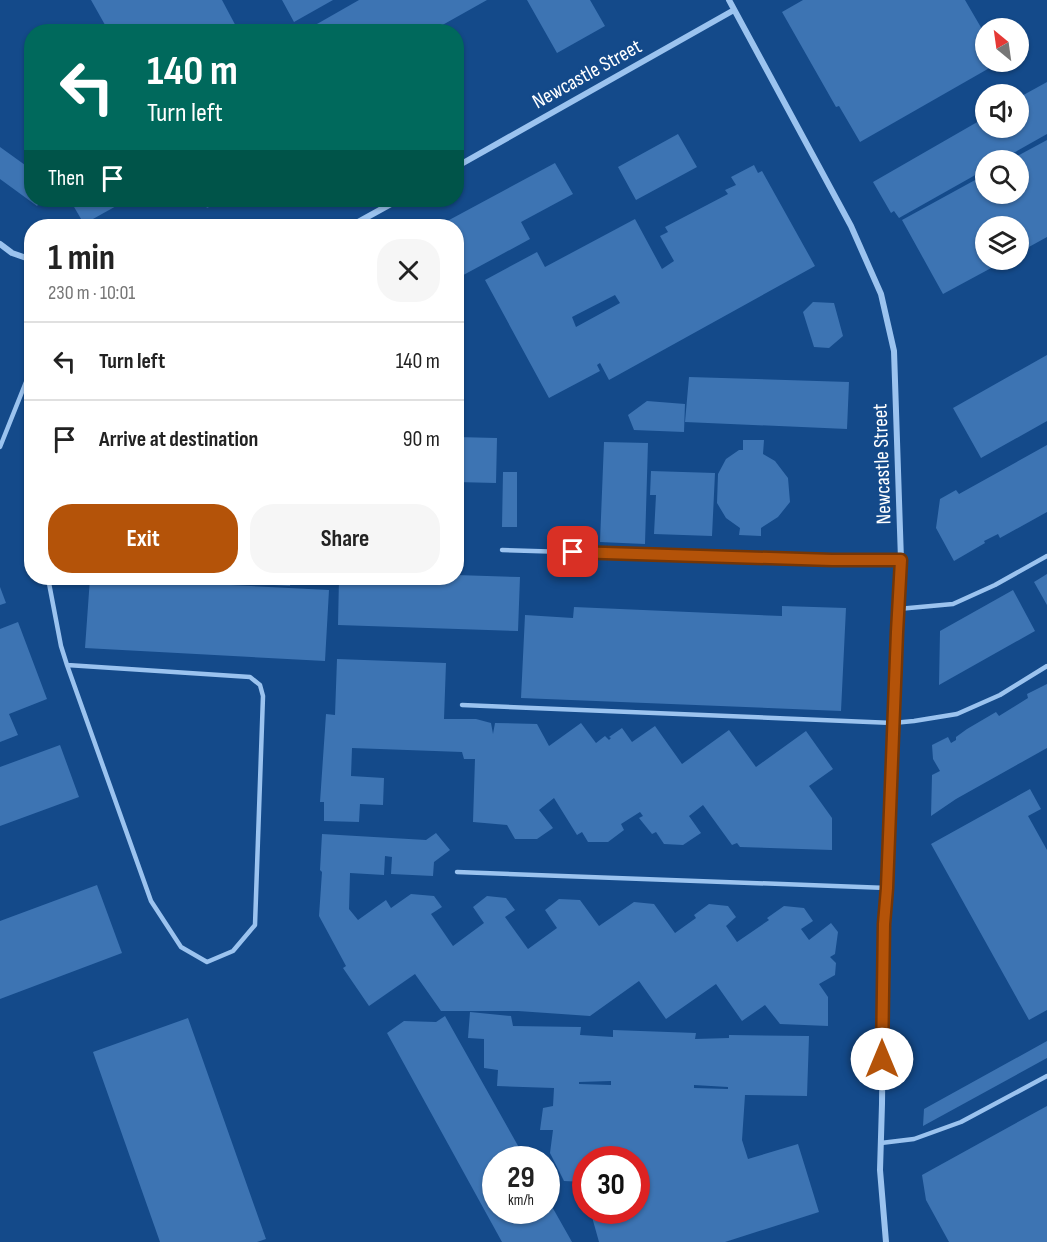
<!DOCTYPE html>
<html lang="en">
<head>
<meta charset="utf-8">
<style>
	body { margin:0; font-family:"Sofia Sans Condensed",sans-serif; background:#f6f6f6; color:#222; height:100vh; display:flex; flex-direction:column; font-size:22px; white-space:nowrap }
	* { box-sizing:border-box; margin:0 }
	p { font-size:20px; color:#767676 }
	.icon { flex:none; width:33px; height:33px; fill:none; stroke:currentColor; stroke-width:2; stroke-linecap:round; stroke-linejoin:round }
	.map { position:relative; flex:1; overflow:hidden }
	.details { position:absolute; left:24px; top:219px; width:440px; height:366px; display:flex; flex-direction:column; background:#fff; border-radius:24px; box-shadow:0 2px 4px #0004 }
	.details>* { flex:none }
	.hud { position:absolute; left:24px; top:24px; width:440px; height:183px; border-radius:24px; box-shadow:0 2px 4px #0004; background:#00695c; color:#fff; overflow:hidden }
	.needle { width:39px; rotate:331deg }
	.tools { position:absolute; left:975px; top:18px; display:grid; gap:12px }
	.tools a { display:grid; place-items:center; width:54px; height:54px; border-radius:50%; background:#fff; box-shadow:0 2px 4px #0004; font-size:30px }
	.speed { position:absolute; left:482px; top:1146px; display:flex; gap:12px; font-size:30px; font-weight:700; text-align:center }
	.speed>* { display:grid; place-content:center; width:78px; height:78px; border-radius:50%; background:#fff; box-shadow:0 2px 4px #0004; line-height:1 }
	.speed small { font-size:15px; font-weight:400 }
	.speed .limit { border:9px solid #d22; background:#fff; color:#111 }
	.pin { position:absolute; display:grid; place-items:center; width:51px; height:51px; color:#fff; margin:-26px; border-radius:12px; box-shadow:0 3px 9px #0006 }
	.me { position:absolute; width:66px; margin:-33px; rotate:0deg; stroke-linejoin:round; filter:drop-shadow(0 0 4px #0008) }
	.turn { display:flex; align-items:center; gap:21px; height:126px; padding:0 24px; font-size:27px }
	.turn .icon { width:78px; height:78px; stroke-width:2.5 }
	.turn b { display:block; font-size:42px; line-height:51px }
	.then { display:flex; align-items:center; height:57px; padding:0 24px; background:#0003; gap:12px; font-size:22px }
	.round { display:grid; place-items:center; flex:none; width:63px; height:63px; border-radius:24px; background:#f6f6f6 }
	.summary { display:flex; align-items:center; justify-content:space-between; height:102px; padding:0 24px }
	h1 { font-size:36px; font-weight:700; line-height:45px }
	.primary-button { display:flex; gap:12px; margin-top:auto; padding:12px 24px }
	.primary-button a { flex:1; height:69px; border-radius:24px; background:#b45309; color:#fff; font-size:24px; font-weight:700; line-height:69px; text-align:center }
	.primary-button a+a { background:#f6f6f6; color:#222 }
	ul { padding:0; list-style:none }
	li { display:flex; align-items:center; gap:18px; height:78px; padding:0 24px; border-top:2px solid #e0e0e0 }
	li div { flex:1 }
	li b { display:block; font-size:22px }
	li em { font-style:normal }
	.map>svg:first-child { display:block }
	.building { fill:#3d74b3; fill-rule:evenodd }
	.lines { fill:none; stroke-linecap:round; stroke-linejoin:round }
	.service { stroke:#9bc3ef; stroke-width:4.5 }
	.minor { stroke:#9bc3ef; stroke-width:6 }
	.route-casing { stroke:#753606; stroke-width:15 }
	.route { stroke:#b45309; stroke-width:10 }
	.labels { text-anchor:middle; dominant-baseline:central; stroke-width:5; stroke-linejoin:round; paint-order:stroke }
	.street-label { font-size:21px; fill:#fff; stroke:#144a8a }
</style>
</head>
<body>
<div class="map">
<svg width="1047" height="1242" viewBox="0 0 1047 1242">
	<rect width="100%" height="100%" fill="#144a8a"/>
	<path class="building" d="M91 0H222L239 32H109Z
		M282 0H333L294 22Z
		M359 0H487L430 32H303Z
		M527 0H590L605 26 557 53Z
		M803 0H965L986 36V62H1000L860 142 839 106 836 107 782 12Z
		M1047 82V134L1001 160H986V169L899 218 894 211 891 213 873 182 986 117V128H1018V98Z
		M678 134 697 167 636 200 618 167Z
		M1047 140V237L1018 253V226H986V260H1006L943 294 902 220 986 174V194H1018V160H1010Z
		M0 147 32 170V200H42L37 206 0 179Z
		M555 163 573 194 521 222 530 239 456 279V226H438Z
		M754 165 758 173 762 171 815 266 609 380 600 363 597 365 600 371 549 398 485 280 537 252 545 267 635 219 662 269 674 261 660 236 668 232 665 227 728 194 725 190 736 185 731 177ZM615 295 620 303 576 327 572 317Z
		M70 200H127L84 224Z
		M202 200H223L207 208Z
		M813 302 834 303 843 336 829 348 814 347 803 312Z
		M1047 355V421L981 458 953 408Z
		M689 377 849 382 847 429 685 422Z
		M647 401 685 404 684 432 634 430 628 415Z
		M456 437 497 438 496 483 456 482Z
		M743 440H764L763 454 775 461 788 478 790 502 778 517 761 528V536L739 535 740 528 726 518 717 503 718 474 726 459 739 450H743Z
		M604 442 648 443 645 544 600 542Z
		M1047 445V512L1000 538 998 534 984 541 985 543 954 561 936 528 940 499 956 490 959 494Z
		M651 471 715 473 712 536 654 534 656 495H650Z
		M503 472H517V527H502Z
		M1047 574V605L1034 582Z
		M456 575 520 577 518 631 338 625 339 578H456Z
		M90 578 329 590 325 661 85 648Z
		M179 578H291L290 586 179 579Z
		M0 587 6 603 0 605Z
		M1013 590 1035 631 939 685 940 631Z
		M782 606 846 608 841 711 521 698 525 615 573 618 574 607 782 616Z
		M18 622 47 699 9 714 18 735 0 742V629Z
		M337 659 446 663 444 719H476L491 723 493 734 495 723 537 724 549 746 581 723 596 743 605 736 609 740 611 738 609 737 622 728 632 742 655 726 682 764 729 730 756 767 806 731 833 769 809 786 832 818V850L740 847 737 843 732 845 703 805 689 816 701 833 683 845 664 844 656 832 652 834 639 818 643 816 640 812 621 824 624 830 608 842H588L582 832 577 835 554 798 539 810 553 828 537 839H515L507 825 473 822 475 759H464L462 752 352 748 351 776 384 778 383 805 360 804 359 822 324 821V802H320L326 714 335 715Z
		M1047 684V748L956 799 931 816 932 775 940 771 933 759 932 745 948 737 951 743 956 740V737L967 729 996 712 999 716 1028 698 1027 694Z
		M60 745 79 797 0 826V767Z
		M1030 789 1041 809 1028 816 1047 850V1010L1029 1020 931 844Z
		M436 833 450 850 434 862 433 876 391 874 392 857 385 856 384 875 350 873 349 909 358 920 386 900 391 908 411 894 434 896 442 907 431 914 453 946 484 923 473 907 487 896 506 898 515 910 505 917 528 949 557 928 545 910 559 899 580 900 599 926 634 902 654 904 675 933 696 918 694 915 709 904 728 906 736 917 726 926 737 942 769 920 767 918 784 906 804 908 813 921 801 929 809 940 831 923 838 932 835 954 830 957 836 963 835 975 819 984 828 997V1026L780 1024 765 1005 742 1021 716 984 666 1019 639 981 590 1016 518 1011H441L415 974 369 1006 343 968 346 966 319 916 322 872 320 870 322 834 426 840Z
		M97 885 122 953 0 999V921Z
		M470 1012 511 1016 513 1026 581 1027 580 1035 613 1037V1030L696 1033 695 1039 729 1038V1035L809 1036 807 1096 745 1095 742 1140 748 1159 798 1144 819 1212 725 1242H599L592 1217 602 1213 601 1210H636V1160H585V1182L564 1181 550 1153 553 1130H540L543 1108 553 1106 554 1088 497 1086 498 1070 484 1068V1039L468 1038ZM611 1081V1085L579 1084V1082ZM694 1085 728 1087V1089L694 1088Z
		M445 1016 526 1160H495V1210H546V1196L572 1242H502L387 1033 404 1021 436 1022Z
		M188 1018 266 1239 257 1242H160L93 1052Z
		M1047 1041V1058L923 1126 924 1109Z
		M1047 1106V1242H949L926 1200 922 1175Z"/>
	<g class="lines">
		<path class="service" d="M0 447 32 367
			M502 550 832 560H901
			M48 578 61 646 67 665 151 901 181 947 207 962 233 951 255 925 263 696 260 685 250 677 67 665
			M898 609 953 604 995 585 1047 556
			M462 705 893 723 914 721 957 714 1000 695 1047 666
			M457 872 887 888
			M881 1143 914 1139 961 1122 1047 1076"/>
		<path class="minor" d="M729 0 851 226 881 294 894 351 901 560 893 723 887 888 884 924 882 1104 880 1170 886 1242
			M456 167 734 10
			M351 226 398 200
			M0 244 12 253 32 260"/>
	</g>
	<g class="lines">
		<g class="route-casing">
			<path id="route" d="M573 552 832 560H901L897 632 887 888 884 924 882 1059"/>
		</g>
		<use href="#route" class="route"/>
	</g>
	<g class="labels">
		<g class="street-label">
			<text transform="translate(587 74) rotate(-29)">Newcastle Street</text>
			<text transform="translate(882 464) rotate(-92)">Newcastle Street</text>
		</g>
	</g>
</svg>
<div class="tools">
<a><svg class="needle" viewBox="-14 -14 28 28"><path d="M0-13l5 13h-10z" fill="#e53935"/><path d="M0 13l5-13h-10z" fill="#767676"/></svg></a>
<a><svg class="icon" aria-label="sound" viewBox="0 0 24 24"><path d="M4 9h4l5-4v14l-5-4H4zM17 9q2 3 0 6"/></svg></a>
<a><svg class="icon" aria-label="search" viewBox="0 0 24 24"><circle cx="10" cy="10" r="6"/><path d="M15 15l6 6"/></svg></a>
<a><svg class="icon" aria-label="layers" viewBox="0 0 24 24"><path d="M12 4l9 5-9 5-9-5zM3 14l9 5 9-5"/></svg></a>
</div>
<div class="speed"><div>29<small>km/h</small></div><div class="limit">30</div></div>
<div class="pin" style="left:573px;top:552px;background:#d93025"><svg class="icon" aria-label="arrive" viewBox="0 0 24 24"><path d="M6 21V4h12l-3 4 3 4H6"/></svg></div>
<svg class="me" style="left:882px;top:1059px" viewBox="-20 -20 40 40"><circle r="19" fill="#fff"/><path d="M0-13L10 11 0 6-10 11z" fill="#b45309"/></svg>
<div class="hud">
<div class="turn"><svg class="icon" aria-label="left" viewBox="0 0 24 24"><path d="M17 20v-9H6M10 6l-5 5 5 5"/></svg><div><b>140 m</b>Turn left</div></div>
<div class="then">Then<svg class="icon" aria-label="arrive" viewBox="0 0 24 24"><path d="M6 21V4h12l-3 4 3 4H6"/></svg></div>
</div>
<section class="details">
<div class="summary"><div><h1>1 min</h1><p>230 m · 10:01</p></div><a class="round"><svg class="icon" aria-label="close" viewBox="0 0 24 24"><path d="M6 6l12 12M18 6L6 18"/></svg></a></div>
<ul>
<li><svg class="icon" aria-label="left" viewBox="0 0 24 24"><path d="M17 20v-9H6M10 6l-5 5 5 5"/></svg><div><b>Turn left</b></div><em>140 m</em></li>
<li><svg class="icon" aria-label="arrive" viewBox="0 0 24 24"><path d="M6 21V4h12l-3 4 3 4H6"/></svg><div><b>Arrive at destination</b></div><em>90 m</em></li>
</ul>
<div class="primary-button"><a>Exit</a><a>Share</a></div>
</section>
</div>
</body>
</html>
